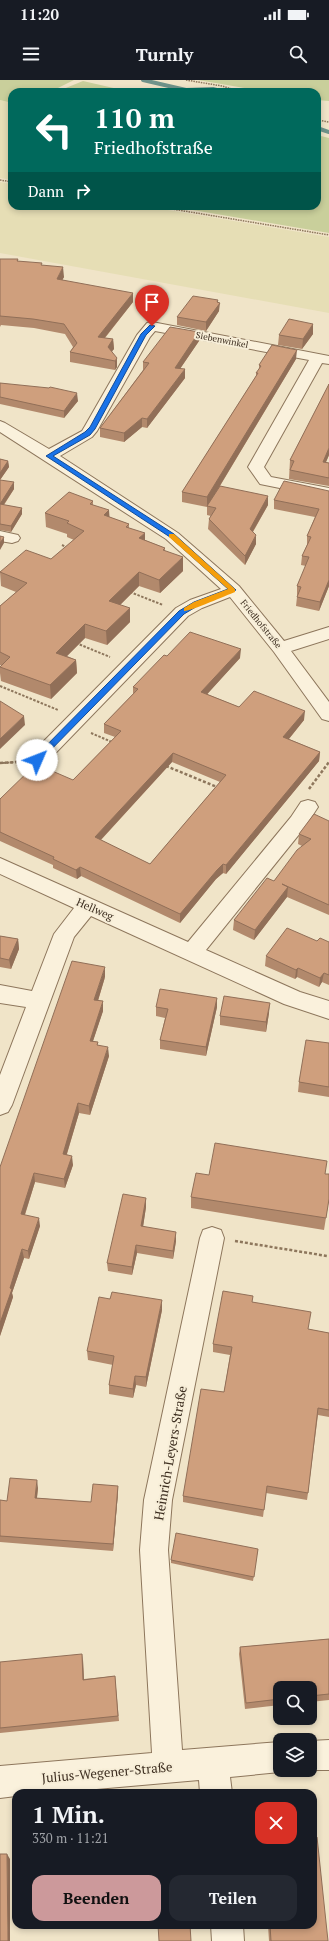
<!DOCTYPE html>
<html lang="de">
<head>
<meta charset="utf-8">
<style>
	body { margin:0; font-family:"PT Serif",serif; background:#242831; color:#f1f3f6; height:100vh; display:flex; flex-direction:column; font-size:15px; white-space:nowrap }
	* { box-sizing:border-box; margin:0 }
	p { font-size:13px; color:#9ea1a6 }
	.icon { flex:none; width:22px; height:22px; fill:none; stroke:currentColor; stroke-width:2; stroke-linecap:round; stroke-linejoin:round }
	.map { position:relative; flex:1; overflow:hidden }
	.drawer { position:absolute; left:12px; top:1709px; width:305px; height:140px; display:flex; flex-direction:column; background:#171b24; border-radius:12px; box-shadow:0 2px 6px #0003 }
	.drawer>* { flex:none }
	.top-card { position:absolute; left:8px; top:8px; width:313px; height:122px; border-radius:12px; box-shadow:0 2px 6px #0003; background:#00695c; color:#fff; overflow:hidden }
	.fabs { position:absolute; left:273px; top:1601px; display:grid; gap:8px }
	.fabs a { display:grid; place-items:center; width:44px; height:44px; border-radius:8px; background:#171b24; box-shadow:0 2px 6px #0003; font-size:20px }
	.pin { position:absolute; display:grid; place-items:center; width:34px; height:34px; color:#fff; margin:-41px -17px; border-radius:50% 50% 50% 0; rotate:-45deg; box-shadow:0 0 4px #0007 }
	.pin .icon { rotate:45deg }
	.me { position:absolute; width:44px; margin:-22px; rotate:46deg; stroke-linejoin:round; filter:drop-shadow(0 0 3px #0008) }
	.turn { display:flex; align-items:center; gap:14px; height:84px; padding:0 20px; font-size:18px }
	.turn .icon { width:52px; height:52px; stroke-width:2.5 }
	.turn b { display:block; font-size:28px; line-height:34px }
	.then { display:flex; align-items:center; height:38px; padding:0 20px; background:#0003; gap:8px; font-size:15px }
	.round { display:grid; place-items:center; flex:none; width:42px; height:42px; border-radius:12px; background:#242831 }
	.headline { display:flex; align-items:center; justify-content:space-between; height:68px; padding:0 20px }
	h1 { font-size:24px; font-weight:600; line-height:30px }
	.cta { display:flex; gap:8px; margin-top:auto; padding:8px 20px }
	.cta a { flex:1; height:46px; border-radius:12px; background:#cc999b; color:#111; font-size:16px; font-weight:600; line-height:46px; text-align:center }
	.cta a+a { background:#242831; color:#f1f3f6 }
	.status { display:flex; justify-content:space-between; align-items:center; height:28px; padding:0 20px; background:#171b24; direction:ltr }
	.status svg { height:11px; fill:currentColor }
	header { display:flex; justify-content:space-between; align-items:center; height:52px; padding:0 20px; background:#171b24; font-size:18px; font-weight:600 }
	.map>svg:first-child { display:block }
	.farmland { fill:#e6deb5 }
	.green { fill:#c9cf9b }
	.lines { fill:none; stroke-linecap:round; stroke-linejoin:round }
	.stream { stroke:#6f938a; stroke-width:4 }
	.minor-casing { stroke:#8d765c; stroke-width:2 }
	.path-far2 { stroke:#8d765c; stroke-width:1.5; stroke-dasharray:1.5 1; stroke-linecap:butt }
	.path-far1 { stroke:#8d765c; stroke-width:2; stroke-dasharray:2.5 1.5; stroke-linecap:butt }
	.path { stroke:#8d765c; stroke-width:2.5; stroke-dasharray:3 2; stroke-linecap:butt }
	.minor { fill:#faf1dc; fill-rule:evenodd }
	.wall { fill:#b2896c; fill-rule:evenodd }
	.shaded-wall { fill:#916f58 }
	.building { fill:#cf9f7d; stroke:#916f58; fill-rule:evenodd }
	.route { fill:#1a73e8; stroke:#114b97 }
	.slow { fill:#f59e0b }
	.labels { text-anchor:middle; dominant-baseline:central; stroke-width:4; stroke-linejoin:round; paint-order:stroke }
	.far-street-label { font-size:9px; fill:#3d2e20; stroke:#f7eed8 }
	.street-label { font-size:11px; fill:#3d2e20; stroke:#f7eed8 }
	.near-street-label { font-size:13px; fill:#3d2e20; stroke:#f7eed8 }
</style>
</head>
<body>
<div class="status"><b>11:20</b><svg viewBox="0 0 49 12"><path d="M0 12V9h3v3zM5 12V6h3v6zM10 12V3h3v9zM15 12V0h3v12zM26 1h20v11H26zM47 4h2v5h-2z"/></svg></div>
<header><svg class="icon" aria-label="menu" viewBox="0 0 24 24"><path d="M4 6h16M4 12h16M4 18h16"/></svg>Turnly<svg class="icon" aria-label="search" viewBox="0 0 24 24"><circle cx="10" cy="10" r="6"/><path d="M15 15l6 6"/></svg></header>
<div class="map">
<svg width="329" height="1861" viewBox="0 0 329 1861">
	<rect width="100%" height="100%" fill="#f0e4c8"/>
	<path class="farmland" d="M0 20 12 23V100L0 98Z
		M0 102 12 104V126H144L329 157V233L0 173Z"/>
	<path class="green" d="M0 0H74L50 12H12V23L0 20Z
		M198 0H329V21L317 20V12H267Z
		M83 1 131 12H56Z
		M317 55 329 58V153L169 126H317Z"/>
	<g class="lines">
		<path class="stream" d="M143 0 186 10 213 9 224 12
			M317 48 329 52"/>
		<g class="minor-casing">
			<path id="minor" d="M152 242 329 276V284L322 283 264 387 271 397 329 408V418L260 404 248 387 309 280 155 251 150 257 97 351 92 357 60 376 178 453 239 506 284 561 329 547V559L291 571 329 622V641L322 639 274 572 230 517 202 528 188 536 44 685 37 686 30 685 27 680 30 675 176 528 190 520 221 509 166 459 0 352V341L5 343 49 369 82 351 85 346 137 255 147 243Z
				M0 451 18 455 20 458 18 461 12 463 0 461Z
				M308 720 315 722 318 727 305 747 206 870 300 912 329 921V939L284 924 91 836 74 857 12 1025 8 1032 0 1035V995L26 927 0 923V905L32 911 54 854 74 828 0 794V778L188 862 291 737 301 722Z
				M212 1147 221 1150 224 1158 172 1420 168 1470 182 1670 280 1662V1690H286L280 1692 230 1697 232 1713H200L199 1700 51 1713H16V1716L0 1718V1686L152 1673 140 1470 144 1420 200 1158 203 1150Z
				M329 1660V1690H307H310V1661Z
				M211 1845H243L244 1861H212Z"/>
		</g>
		<path class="path-far2" d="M186 0 222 6 241 12
			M317 40 329 42
			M0 100 12 102
			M154 126 329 155"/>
		<path class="path-far1" d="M62 465 68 468
			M130 512 163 525
			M76 563 110 577
			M0 606 58 630
			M91 653 112 662
			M3 683 17 682"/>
		<path class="path" d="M0 683 17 682
			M166 686 217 707
			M309 709 329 682
			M235 1161 327 1176"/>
		<use href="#minor" class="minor"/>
	</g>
	<path class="wall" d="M0 179H18V181L42 185 64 197 62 200 133 222 105 258 113 259 114 269 112 271 117 287 115 290 70 282V272L73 267 65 254 34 248 1 245 0 247Z
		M218 223 219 231 206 251 177 245V237Z
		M313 254 302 269 278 265 279 255Z
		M199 261 180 289 185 298 147 348 142 347 124 362 100 357V348L143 290V282Z
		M296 279 220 406 268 425 253 452 256 464 245 485 208 449 209 439 211 436 207 435V427L182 422V412L256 296V293L259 290V285Z
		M0 303 78 321 64 338 0 324Z
		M329 304V375L326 382 329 383V406L289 399 290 380Z
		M0 379 8 381 9 387 0 400 14 409 4 425 22 428V434L11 452 0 450Z
		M329 411V506L319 531 296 526 297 517 298 515H297V506L306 486 301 485 302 476 307 465V456L315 437 274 429V420Z
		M93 421V425L109 437 129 444V448L145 460 165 468V471L183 491 160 513 139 506 120 525 130 542 107 565 85 558 67 576 76 580 77 593 51 619 1 601 0 593V587L1 585H0V526L16 512 1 506 0 492 51 479 74 460 67 457V454L46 447 45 433Z
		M167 576 240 578 207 614 239 627 304 640 289 659 320 672 319 681 226 794 223 793 216 799 180 843 81 796 77 799 53 788V785L0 761V719L73 700 115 657 104 653V644L133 614V607ZM172 682 220 702 150 784 101 760Z
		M329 741V835L287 817 254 860 233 850 234 840 274 801 302 766 298 764 299 754Z
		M0 856 18 859 19 869 11 889 0 887Z
		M317 861 329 862V905L322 902 319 907 297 897 295 899 265 886 266 876Z
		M105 897 98 921 103 931 93 961 98 965 109 976 90 1035 79 1033 67 1074 73 1085 65 1108 35 1102 25 1135 40 1146 29 1179 24 1178 12 1213 13 1217 0 1256V1087Z
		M217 918V927L206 976 160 969V960L165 938 156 936V927Z
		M269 933 266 952 220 945V936Z
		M329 963V1017L298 1012 299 1002Z
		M325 1094 329 1119 324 1150 191 1128V1117L209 1095Z
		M146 1118V1127L143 1146 176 1161 173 1179 137 1173 132 1195 108 1191 107 1183Z
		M253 1222 308 1249 329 1253V1337L318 1335 308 1413 307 1420 266 1413 263 1437 183 1422V1416L224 1312 230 1275 213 1272V1264Z
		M162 1230 146 1307 136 1305 133 1318 109 1314V1305L113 1285 88 1280 87 1271Z
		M118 1406V1413L113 1471 0 1462V1420L7 1421 38 1408 37 1418 91 1422Z
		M258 1469 253 1501 171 1483V1480Z
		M329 1559V1620L310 1622V1608H280V1625L245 1629 239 1574 240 1567Z
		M83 1580 84 1599 115 1596 119 1641 0 1653V1582Z
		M268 1845H313L328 1861H269Z"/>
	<path class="shaded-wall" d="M63 187 64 197 58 208 57 199Z
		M133 213V222L98 266V257Z
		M218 220V225L220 223 219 231 206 251V242Z
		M313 244V254L302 269 303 259Z
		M199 252V261L175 296V288Z
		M113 259 114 269 108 276V267Z
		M297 270 296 279 207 427V417Z
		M117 278V287L115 290V281Z
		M185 289V298L147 348V339Z
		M77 313 78 321 64 338V331Z
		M142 338V347L124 362V353Z
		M329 368V375L322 391 323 382Z
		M8 381 9 387 0 400V393Z
		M14 402V409L0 430V424Z
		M268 416V425L249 458 250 449Z
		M22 428V434L11 452V446Z
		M109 430 110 444 104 435Z
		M145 453V467L139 458Z
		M256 455V464L245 485V476Z
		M4 457V463L0 470V463Z
		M183 477V491L160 513 159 500Z
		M139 492V506L110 535 109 521Z
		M329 500V506L319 531 320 522Z
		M130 528V542L107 565 106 551Z
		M85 544V558L57 586 56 573Z
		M241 569 240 578 201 621V612Z
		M76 580 77 593 51 619 50 605Z
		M305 631 304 640 283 666V657Z
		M24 636 25 645 0 669V659Z
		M320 672 319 681 226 794V785Z
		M173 673 172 682 95 766V757Z
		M223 784V793L216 799 180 843V834L217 790Z
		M80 787 81 796 77 799 76 790Z
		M288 807 287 817 254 860 255 850Z
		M18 859 19 869 11 889 9 880Z
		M105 887V897L95 930 94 920Z
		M298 888 297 897 295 899 296 890Z
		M324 893 322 902 319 907 320 898Z
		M217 918V927L206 976V967Z
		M103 921V931L90 970V961Z
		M270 923 269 933 266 952V942Z
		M108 967 109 976 90 1035 89 1026Z
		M78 1023 79 1033 64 1083 63 1074Z
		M72 1076 73 1085 65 1108 64 1099Z
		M34 1093 35 1102 22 1143 21 1134Z
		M146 1118V1127L142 1154 141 1146Z
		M39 1138 40 1146 29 1179 28 1171Z
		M176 1152V1161L173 1179V1171Z
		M136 1165 137 1173 132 1195V1187Z
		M22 1169 24 1178 12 1213 13 1217 0 1256V1243L10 1208Z
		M162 1220V1230L146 1307V1297Z
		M135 1296 136 1305 133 1318V1309Z
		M37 1400 38 1408 36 1425 35 1418Z
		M118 1406V1413L113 1471V1464Z
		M82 1574 83 1580 84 1605 83 1600Z
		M7 1774 10 1779V1861H8Z"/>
	<path class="building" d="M0 179H18L17 181 42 183 41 185 63 187 57 199 133 213 98 257 113 259 108 267 117 278 115 281 70 272 77 263 64 244 33 239 0 236Z
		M193 216 218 220 217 222 220 223 206 242 177 237Z
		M289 239 313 244 303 259 279 255Z
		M170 247 199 252 175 288 185 289 147 339 142 338 124 353 100 348 149 283 143 282Z
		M272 265 297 270 207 417 182 412 258 293H256L261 286 259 285Z
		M0 303 49 308 50 307 77 313 64 331 0 317Z
		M329 304V368L323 382 329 383V398L290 390 294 381 290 380Z
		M0 379 8 381 0 393Z
		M0 400 14 402 0 424Z
		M284 401 329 411V500L320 522 297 517 301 507 297 506 309 477 302 476 311 457 307 456 319 429 274 420Z
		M220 406 268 416 250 449 256 455 245 476 209 439 216 428 207 426Z
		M69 412 93 421 90 424 109 430 104 435 129 444 126 447 145 453 139 458 165 468 163 470 183 477 159 500 139 492 109 521 130 528 106 551 85 544 56 573 76 580 50 605 0 587 10 577 0 572V526L27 503 0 492 26 470 51 479 84 451 67 443 69 441 45 433Z
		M0 424 22 428 11 446 0 444Z
		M0 456 4 457 0 463Z
		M190 552 241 569 201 612 239 627 254 611 305 631 283 657 320 672 226 785 223 784 217 790 180 834 80 787 76 790 53 779 54 777 0 752V719L36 684 73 700 121 651 104 644 138 609 133 607 164 575 167 576ZM173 673 226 695 150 784 95 757Z
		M0 621 24 636 0 659Z
		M314 734 329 741V825L282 804 288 807 255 850 234 840 267 798 274 801 297 770 311 759 299 754Z
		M287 848 317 861 320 858 329 862V895L324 893 320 898 298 888 296 890 266 876Z
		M0 856 18 859 9 880 0 878Z
		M72 881 105 887 94 920 103 921 90 961 98 962 97 965 108 967 89 1026 78 1023 63 1074 72 1076 64 1099 34 1093 21 1134 39 1138 28 1171 22 1169 10 1208 12 1209 0 1243V1087Z
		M160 909 217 918 206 967 160 960 168 929 156 927Z
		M224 916 270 923 266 942 220 936Z
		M306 960 329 963V1007L299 1002Z
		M215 1063 327 1081 325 1094H329V1119L326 1138 191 1117 196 1093 209 1095Z
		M123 1114 146 1118 141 1146 176 1152 173 1171 136 1165 132 1187 107 1183Z
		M223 1211 253 1216 252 1222 311 1232 308 1249 329 1253V1330L318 1328 308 1413 267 1406 264 1430 183 1416 201 1309 224 1312 232 1267 213 1264Z
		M112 1212 162 1220 146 1297 135 1296 133 1309 109 1305 114 1276 87 1271 99 1217 110 1219Z
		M10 1398 37 1400 35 1418 91 1422 93 1404 118 1406 113 1464 0 1456V1420L7 1421Z
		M176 1453 258 1469 254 1497 171 1480Z
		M329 1559V1614L310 1616V1608H280V1619L246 1623 240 1567Z
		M82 1574 83 1600 115 1596 118 1636 0 1648V1582Z
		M313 1757H317L328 1861H271L270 1845H313Z
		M0 1774H7L8 1861H0Z
		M158 1845H190L191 1861H159Z"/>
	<path class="route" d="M150 245 155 246 146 255 95 349 90 355 53 376 174 454 236 510 199 525 184 534 40 681H34V678L179 531 194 522 228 509 170 457 46 376 85 352 90 347 141 254Z"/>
	<path class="slow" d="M169 454H174L235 509V512C227 515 189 532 184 531V528L194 522 228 509 169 457Z"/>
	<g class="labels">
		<g class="far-street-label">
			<text transform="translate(222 260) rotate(11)">Siebenwinkel</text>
			<text transform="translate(261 544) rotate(51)">Friedhofstraße</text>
		</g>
		<g class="street-label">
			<text transform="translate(95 829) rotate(24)">Hellweg</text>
		</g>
		<g class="near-street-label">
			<text transform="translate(170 1373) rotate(-80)">Heinrich-Leyers-Straße</text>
			<text transform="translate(107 1692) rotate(-5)">Julius-Wegener-Straße</text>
		</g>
	</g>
</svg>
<div class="fabs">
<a><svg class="icon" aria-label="search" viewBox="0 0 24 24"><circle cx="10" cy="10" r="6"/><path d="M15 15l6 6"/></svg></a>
<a><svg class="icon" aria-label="layers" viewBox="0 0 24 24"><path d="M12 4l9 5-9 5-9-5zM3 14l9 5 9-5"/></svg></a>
</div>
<div class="pin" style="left:152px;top:246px;background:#d93025"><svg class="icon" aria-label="arrive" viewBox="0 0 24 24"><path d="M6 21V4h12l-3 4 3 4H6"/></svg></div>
<svg class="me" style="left:37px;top:680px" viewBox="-20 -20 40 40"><circle r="19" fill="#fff"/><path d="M0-13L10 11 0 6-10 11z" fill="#1a73e8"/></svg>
<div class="top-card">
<div class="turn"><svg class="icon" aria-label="left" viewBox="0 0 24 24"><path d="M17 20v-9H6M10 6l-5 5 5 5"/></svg><div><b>110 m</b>Friedhofstraße</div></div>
<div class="then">Dann<svg class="icon" aria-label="right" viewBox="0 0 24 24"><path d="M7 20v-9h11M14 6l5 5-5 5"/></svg></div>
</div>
<section class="drawer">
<div class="headline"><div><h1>1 Min.</h1><p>330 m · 11:21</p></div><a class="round" style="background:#d93025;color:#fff"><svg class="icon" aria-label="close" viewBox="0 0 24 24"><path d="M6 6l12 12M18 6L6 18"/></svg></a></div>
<div class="cta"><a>Beenden</a><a>Teilen</a></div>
</section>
</div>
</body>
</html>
